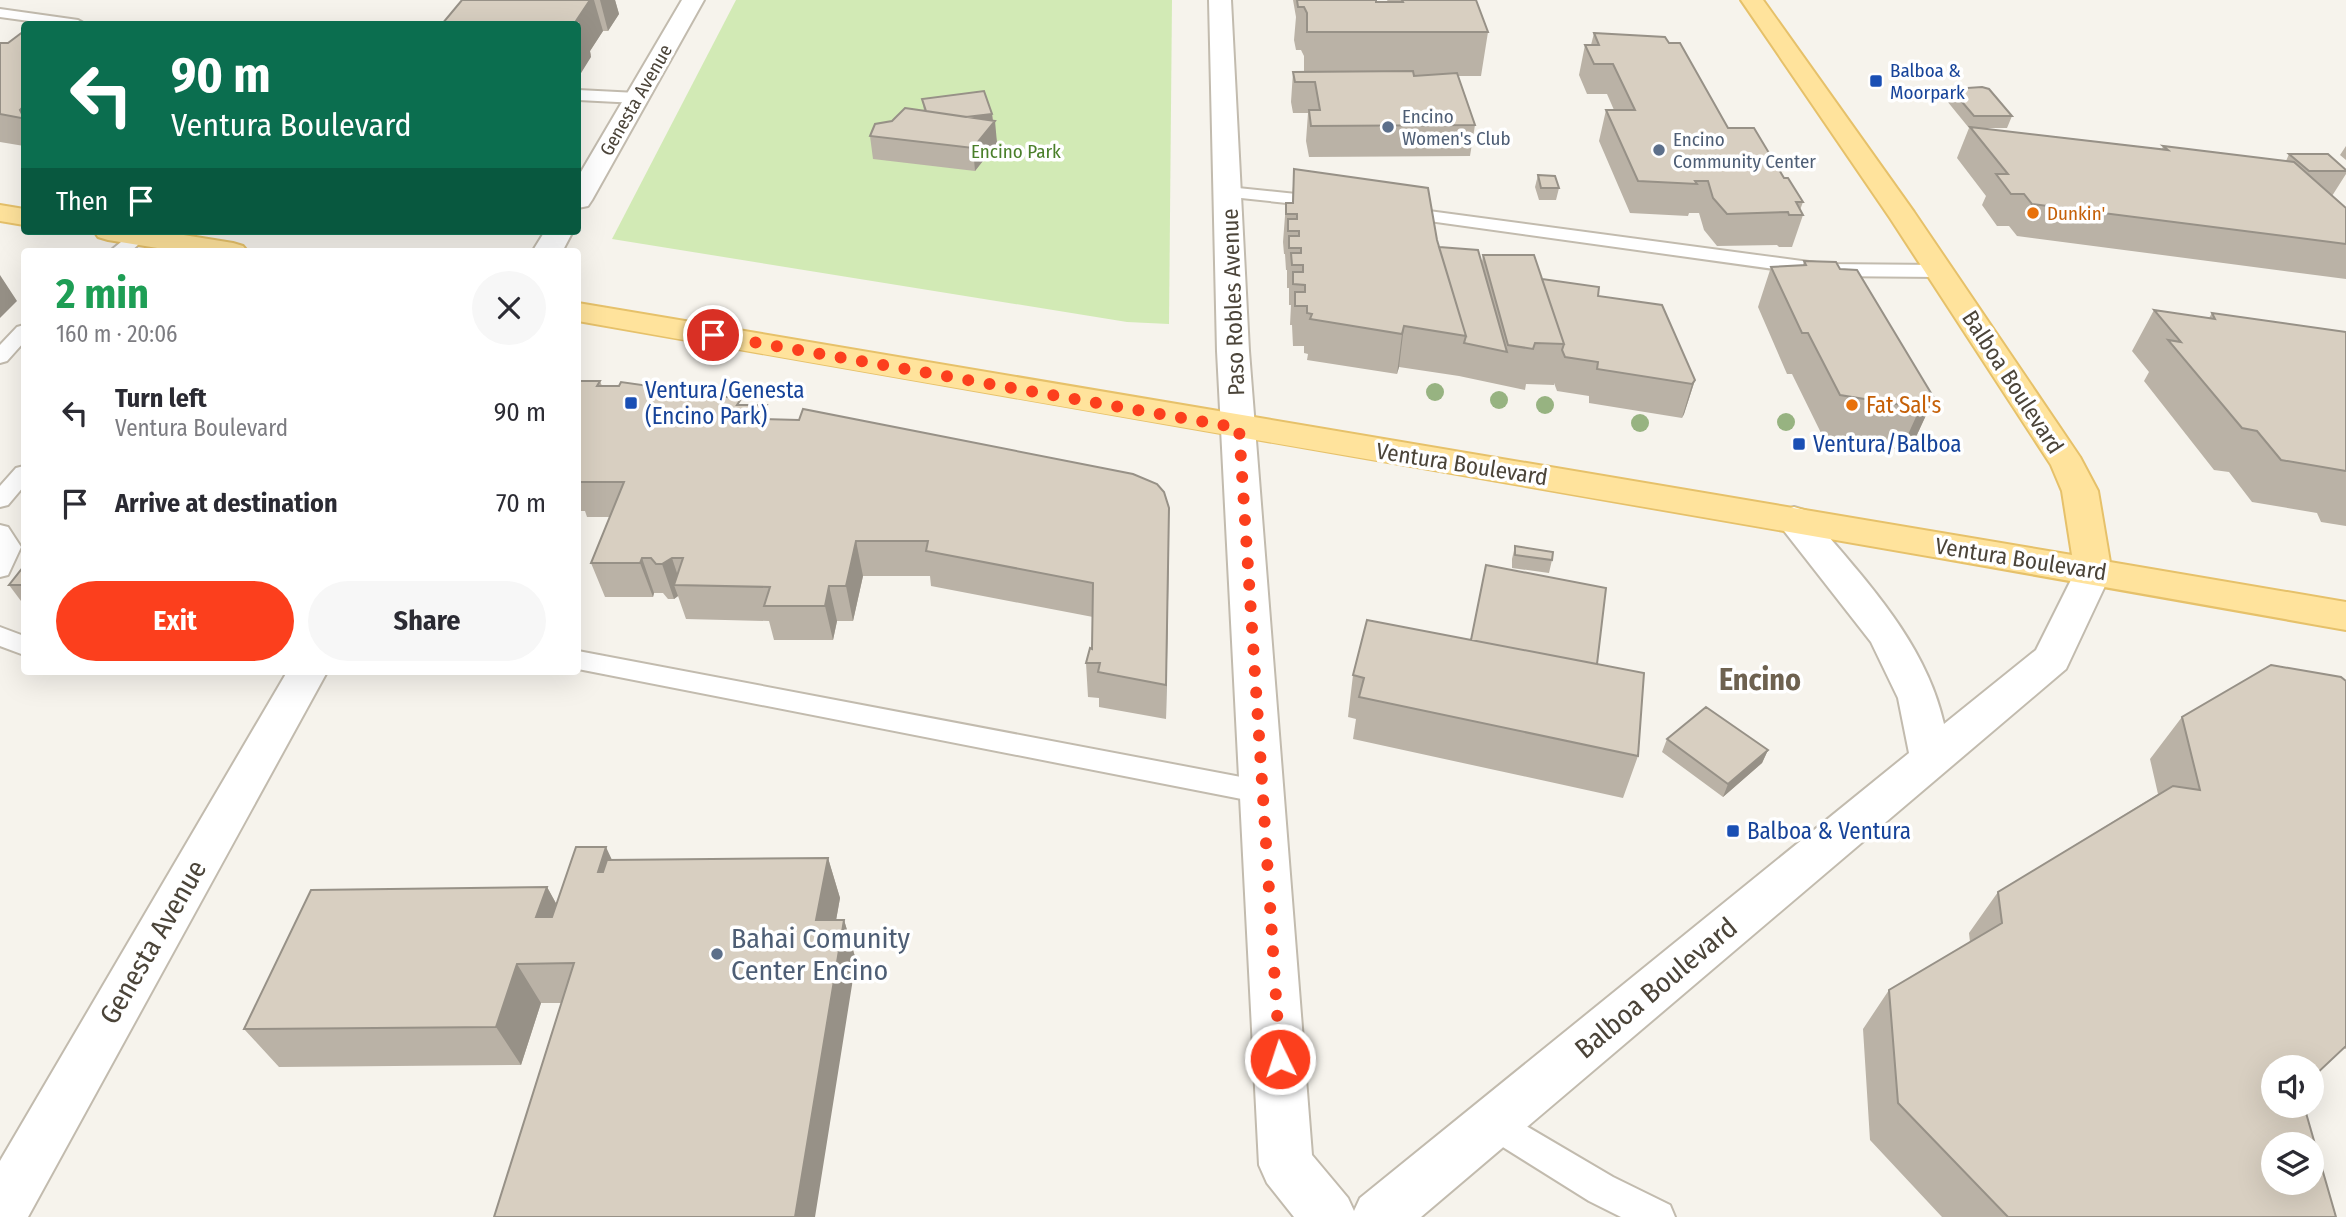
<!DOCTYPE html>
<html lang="en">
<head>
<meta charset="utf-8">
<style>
	body { margin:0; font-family:"Fira Sans Condensed",sans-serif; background:#f7f7f7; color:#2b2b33; height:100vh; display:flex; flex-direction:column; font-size:26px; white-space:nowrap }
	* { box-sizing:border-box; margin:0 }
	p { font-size:23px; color:#7c7c81 }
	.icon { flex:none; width:38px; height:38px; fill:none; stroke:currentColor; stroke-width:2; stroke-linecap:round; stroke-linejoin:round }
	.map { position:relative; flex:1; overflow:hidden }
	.side { position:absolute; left:21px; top:248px; width:560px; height:427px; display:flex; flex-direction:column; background:#fff; border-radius:7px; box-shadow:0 7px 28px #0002 }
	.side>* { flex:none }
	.top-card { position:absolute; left:21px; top:21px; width:560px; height:214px; border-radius:7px; box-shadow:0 7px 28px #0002; background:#0b6e4f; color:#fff; overflow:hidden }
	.buttons { position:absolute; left:2261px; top:1055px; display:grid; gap:14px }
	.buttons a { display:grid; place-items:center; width:63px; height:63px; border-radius:50%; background:#fff; box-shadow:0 7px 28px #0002; font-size:35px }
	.pin { position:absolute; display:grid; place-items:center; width:60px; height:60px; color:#fff; margin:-30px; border:4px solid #fff; border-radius:50%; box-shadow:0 2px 7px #0007 }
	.me { position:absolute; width:77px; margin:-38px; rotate:356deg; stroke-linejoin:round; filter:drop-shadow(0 0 5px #0008) }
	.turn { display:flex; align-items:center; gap:24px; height:147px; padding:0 35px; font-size:32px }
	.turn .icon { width:91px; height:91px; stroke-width:2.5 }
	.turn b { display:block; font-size:49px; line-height:60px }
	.then { display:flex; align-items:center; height:66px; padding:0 35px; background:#0003; gap:14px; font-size:26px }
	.round { display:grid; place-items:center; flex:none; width:74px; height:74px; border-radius:37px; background:#f7f7f7 }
	.head { display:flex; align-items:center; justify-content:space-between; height:119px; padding:0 35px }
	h1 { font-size:42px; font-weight:700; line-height:52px; color:#1e9e55 }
	.cta { display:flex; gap:14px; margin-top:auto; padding:14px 35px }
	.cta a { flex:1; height:80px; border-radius:42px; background:#fc3f1d; color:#fff; font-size:28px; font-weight:700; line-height:80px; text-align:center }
	.cta a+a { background:#f7f7f7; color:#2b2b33 }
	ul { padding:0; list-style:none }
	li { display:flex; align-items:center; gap:21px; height:91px; padding:0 35px }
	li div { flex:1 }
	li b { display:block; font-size:26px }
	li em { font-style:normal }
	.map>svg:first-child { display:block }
	.green { fill:#d2eab5 }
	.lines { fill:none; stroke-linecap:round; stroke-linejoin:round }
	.lane-casing { stroke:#c2bbae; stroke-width:4 }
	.street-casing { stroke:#c2bbae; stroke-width:4 }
	.primary-casing { stroke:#e6c16a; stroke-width:4 }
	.lane { fill:#fff; fill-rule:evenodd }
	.street { fill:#fff; fill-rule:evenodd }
	.primary { fill:#ffe39c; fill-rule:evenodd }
	.tree { fill:#97b381 }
	.wall { fill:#bab2a6 }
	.shaded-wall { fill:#979187 }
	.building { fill:#d8cfc1; stroke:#979187; stroke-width:2; fill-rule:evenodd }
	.route { stroke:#fc3f1d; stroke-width:12; stroke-dasharray:0 21.6 }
	.transit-dot { fill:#1a4fb4; stroke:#fff; stroke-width:2.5 }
	.service-dot { fill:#5c6f8a; stroke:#fff; stroke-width:2.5 }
	.food-dot { fill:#e8710a; stroke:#fff; stroke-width:2.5 }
	.labels { text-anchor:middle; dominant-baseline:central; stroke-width:7; stroke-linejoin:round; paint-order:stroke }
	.far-transit-label { font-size:19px; fill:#164399; stroke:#fff; text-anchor:start }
	.far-street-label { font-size:19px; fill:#4b4439; stroke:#fff }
	.far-service-label { font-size:19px; fill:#4e5e75; stroke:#fff; text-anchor:start }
	.far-park-label { font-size:19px; fill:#4a7f2a; stroke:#fff }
	.far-food-label { font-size:19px; fill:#c56008; stroke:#fff; text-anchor:start }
	.street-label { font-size:23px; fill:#4b4439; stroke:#fff }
	.transit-label { font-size:23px; fill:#164399; stroke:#fff; text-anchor:start }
	.food-label { font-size:23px; fill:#c56008; stroke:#fff; text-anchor:start }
	.near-service-label { font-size:28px; fill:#4e5e75; stroke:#fff; text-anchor:start }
	.near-street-label { font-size:28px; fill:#4b4439; stroke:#fff }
	.district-label { font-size:30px; font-weight:bold; fill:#6e6250; stroke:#fff }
</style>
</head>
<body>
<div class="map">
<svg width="2346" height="1217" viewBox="0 0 2346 1217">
	<rect width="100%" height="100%" fill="#f6f3ec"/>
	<path class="green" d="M736 0H1172L1169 324 1127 322 612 239Z"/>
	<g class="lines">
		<g class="lane-casing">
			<path id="lane" d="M0 9 78 20 85 24H51L0 17Z
				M578 90 637 93 645 98 637 103 578 100Z
				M1228 187 1325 197 1334 202 1325 207 1222 196 1219 192Z
				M1399 207 1824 264 1940 265 1949 271 1940 277 1824 276 1393 216 1390 212 1393 208Z
				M133 232 141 231 148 236 130 252H109Z
				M24 325V342L7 361 0 363V345L17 327Z
				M24 466V486L8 505 0 507V486L16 468Z
				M0 525 8 527 21 547 8 575 0 577Z
				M0 627 24 636V655L0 646Z
				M578 651 1262 781 1272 784 1276 792 1272 800 1262 803 578 669Z
				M1494 1107 1613 1177 1670 1205 1675 1217H1621L1589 1201 1482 1134 1477 1123 1482 1112Z"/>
		</g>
		<g class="street-casing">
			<path id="street" d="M682 0H704L592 200 588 206 578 208V177Z
				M1209 0H1231L1249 351 1312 1155 1348 1198 1354 1211 1360 1198 1909 753 1898 698 1871 642 1781 527 1776 519 1781 511 1794 507 1807 511C1861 576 1925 639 1944 724L2036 650 2080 562 2093 558 2106 562 2112 571 2066 669 1421 1217H1294L1267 1183 1259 1165 1217 351Z
				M545 231H573L562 252H532Z
				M287 672H327L28 1217H0V1161Z"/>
		</g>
		<g class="primary-casing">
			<path id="primary" d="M1741 0H1763L1914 212 2080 457 2098 491 2110 562 2346 602V630C1757 524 1166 427 578 321V303L2072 555 2062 491 2051 465 1890 218Z
				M0 205 24 209V225L0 221Z
				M94 231H159L233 243 243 246 248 252H182L108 240 98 237Z"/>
		</g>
		<use href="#lane" class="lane"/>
		<use href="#street" class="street"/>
		<use href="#primary" class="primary"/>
	</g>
	<g class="tree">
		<circle cx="1435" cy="392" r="9"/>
		<circle cx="1499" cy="400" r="9"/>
		<circle cx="1545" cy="405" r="9"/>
		<circle cx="1786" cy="422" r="9"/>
		<circle cx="1640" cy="423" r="9"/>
	</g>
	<path class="wall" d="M462 0H615L619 14 608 31H603L590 51 591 57 578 24Z
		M1293 0H1376V2H1388L1387 0H1476L1488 32 1481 76H1458L1475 125 1470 156 1309 157 1306 141 1308 113H1293L1291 102 1293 72H1304V56L1301 50H1296L1294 40 1296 17Z
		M24 31V146L0 142V43H8Z
		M1594 33 1669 43 1728 128 1784 178 1803 202 1800 210 1803 215 1792 247H1779L1777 245 1717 246 1704 230 1699 213H1689L1688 216 1630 213 1599 141 1606 110H1614L1607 94H1587L1579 75 1585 45H1591Z
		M1951 89 2012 116 2007 128H1979L2162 149 2163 146 2286 161 2289 154 2346 170V174L2332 196 2346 208V279L2017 236 2009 226H1997L1982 205 1986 196 1957 158 1969 128 1947 101Z
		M922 99 992 114 997 143 975 171 873 159 870 136 892 121 924 111Z
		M2346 146V160L2340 155Z
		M1294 169 1437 240 1439 247 1482 262 1483 255 1542 279 1598 296 1695 380 1684 414 1682 418 1589 403V396L1557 391 1554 383V385L1526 384 1525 390 1459 376 1399 367 1397 374 1307 360 1308 354 1304 353V346H1293L1292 325H1290L1291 305H1289V288H1287V270H1286L1285 254H1284L1283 242 1286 203H1292Z
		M1538 175 1559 188 1556 200H1539L1535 187Z
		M1804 261 1840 269 1934 398 1915 439 1901 450 1823 437 1792 374H1787L1758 307 1771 267 1803 265Z
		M2154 310 2209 318 2212 313 2346 332V526L2321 522 2317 513 2252 502 2229 472 2214 470 2144 381 2149 372 2132 351Z
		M578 381H600L602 386 743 405H767L770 419 1169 508 1166 719 1099 707V698L1088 697 1086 663 1092 649 1093 617 931 586 930 576H863L853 621H837L833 640H774L769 621 686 619 678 596 674 599H668L663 593H654L653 597H605L591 563 610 517H587L585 511H578Z
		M1515 546 1552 560 1549 573 1512 568V559Z
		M24 566V605L9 585Z
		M1597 664 1638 756 1623 798 1353 739 1356 719 1348 717 1353 675Z
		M2346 681V1049L2343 1048 2273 1068 2336 1217H1942L1870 1140 1863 1029 1889 990 1970 942 1969 933 1998 892 2158 794 2150 759 2182 717Z
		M1667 739 1768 750 1762 763 1723 797 1662 752Z
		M828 858 840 898 836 920H844L856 960 561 1003H541L521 1065 279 1067 244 1029 547 887 557 905 612 860Z"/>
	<path class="shaded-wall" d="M590 0H594L603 31 590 51 591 57 578 78V24L576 21Z
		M600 0H615L619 14 608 31Z
		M992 114 993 124 995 121 997 143 975 171 973 148 929 121Z
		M0 275 17 301 0 318Z
		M1404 326 1399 367 1397 374 1402 334Z
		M1695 380 1684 414 1682 418 1692 384Z
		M1934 398 1915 439 1901 450 1920 408Z
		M767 405 775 440 762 419Z
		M1169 508V543L1166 719V685Z
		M856 541 863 576 853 621 846 586Z
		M642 558 654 593 653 597 640 563Z
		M672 558 681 585H674L678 596 674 599 662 564Z
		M829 586 837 621 833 640 825 606Z
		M1768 750 1762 763 1723 797 1728 784Z
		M606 847 625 888 598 872Z
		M828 858 840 898 829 960 816 920Z
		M547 887 569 927 536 917Z
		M844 920 856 960 815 1217H795Z
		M517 964 541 1003 521 1065 496 1027Z"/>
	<path class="building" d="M462 0H590L576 21H581L578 26V24H442Z
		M1297 0H1376V2H1403L1402 0H1476L1488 32H1307V13L1304 7H1298Z
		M24 31V106L20 110 23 116 21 118 0 114V43H8Z
		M1594 33 1665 37 1669 43H1680L1728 128H1754L1784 178H1788L1803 202H1796L1803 215H1789L1788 212 1727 214 1713 198 1708 181H1695L1697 184 1638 181 1606 110H1635L1613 64H1594L1585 45H1599Z
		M1413 71 1414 76 1457 73 1475 125 1311 126 1309 110H1320L1315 82H1295L1293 72Z
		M1982 87 1989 89 2012 116H1974L1951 89Z
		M984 91 992 114 966 117 926 111 922 99Z
		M905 108 995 121 973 148 870 136 875 124 892 121Z
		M1970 127 2168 150 2163 146 2294 162 2346 208V244L2032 204 2024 194H2011L1996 174H2008Z
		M2289 154H2328L2346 170V171H2309Z
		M1294 169 1428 188 1437 240 1466 336 1404 326 1402 334 1310 319 1312 314 1307 313V306H1295V292H1305V285L1293 284V272H1303V265H1292L1291 253H1301V248H1289V236H1299V231H1288V219H1297V214H1286V203H1293Z
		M1538 175 1555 176 1559 188H1541Z
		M1439 247 1478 250 1507 352 1464 343 1466 336Z
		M1483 255H1534L1564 344 1535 343 1533 349 1508 345Z
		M1804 261 1836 262 1840 269 1857 270 1934 398 1920 408 1840 395 1808 333H1802L1771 267 1806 265Z
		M1542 279 1599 287 1598 296 1662 305 1695 380 1692 384 1597 369 1598 362 1565 357 1562 350 1564 344Z
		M2154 310 2215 319 2212 313 2346 332V471L2281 460 2257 431 2242 428 2168 340 2181 342Z
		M578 381H600L597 386H619L621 382 741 399 737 405H767L762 419 799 420 803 409 1133 474 1157 484 1164 492 1169 508 1166 685 1098 672 1100 663H1086L1090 648 1092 649 1093 583 926 551 928 541H856L846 586H829L825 606H764L770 587 674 585 683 558H672L662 564H656L651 558H642L640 563H591L624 482H578Z
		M1515 546 1553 552 1552 560 1515 555Z
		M1486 565 1606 588 1597 664 1471 640Z
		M24 566V585H9Z
		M1367 620 1644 673 1638 756 1359 697 1364 678 1353 675Z
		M2271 665 2341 677 2346 681V1046L2312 1078V1068H2273V1106H2304L2336 1217H2008L1898 1103 1889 990 2002 923 1998 892 2173 786 2200 790 2182 717ZM2273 1144H2312V1183H2273Z
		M1706 707 1768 750 1728 784 1667 739Z
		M576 847H606L598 872H603L607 860 828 858 816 920H844L795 1217H494L574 963 517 964 496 1027 244 1029 311 890 547 887 536 917H552Z"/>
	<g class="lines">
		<path class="route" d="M713 335 1239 428 1280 1059"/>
	</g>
	<g class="transit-dot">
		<rect x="1869" y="74" width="14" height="14" rx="3.5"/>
		<rect x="624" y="396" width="14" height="14" rx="3.5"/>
		<rect x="1792" y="437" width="14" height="14" rx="3.5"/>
		<rect x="1726" y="824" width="14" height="14" rx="3.5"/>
	</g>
	<g class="service-dot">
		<circle cx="1388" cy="127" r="7"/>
		<circle cx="1659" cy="150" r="7"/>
		<circle cx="717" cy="954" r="7"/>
	</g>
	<g class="food-dot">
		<circle cx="2033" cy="213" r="7"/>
		<circle cx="1852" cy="405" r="7"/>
	</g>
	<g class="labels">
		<g class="far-transit-label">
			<text x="1890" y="70">Balboa &amp;<tspan x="1890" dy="22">Moorpark</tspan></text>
		</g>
		<g class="far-street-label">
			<text transform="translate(636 100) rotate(-60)">Genesta Avenue</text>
		</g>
		<g class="far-service-label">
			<text x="1402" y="116">Encino<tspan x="1402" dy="22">Women's Club</tspan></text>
			<text x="1673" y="139">Encino<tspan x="1673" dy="22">Community Center</tspan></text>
		</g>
		<g class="far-park-label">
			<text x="1016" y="151">Encino Park</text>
		</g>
		<g class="far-food-label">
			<text x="2047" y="213">Dunkin'</text>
		</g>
		<g class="street-label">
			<text transform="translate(1233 302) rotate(-92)">Paso Robles Avenue</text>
			<text transform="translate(2013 382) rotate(57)">Balboa Boulevard</text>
			<text transform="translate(1462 464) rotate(9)">Ventura Boulevard</text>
			<text transform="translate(2021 559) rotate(9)">Ventura Boulevard</text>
		</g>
		<g class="transit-label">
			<text x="645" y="390">Ventura/Genesta<tspan x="645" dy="26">(Encino Park)</tspan></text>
			<text x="1813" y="444">Ventura/Balboa</text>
			<text x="1747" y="831">Balboa &amp; Ventura</text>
		</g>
		<g class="food-label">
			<text x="1866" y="405">Fat Sal's</text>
		</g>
		<g class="near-service-label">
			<text x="731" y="938">Bahai Comunity<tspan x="731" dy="32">Center Encino</tspan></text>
		</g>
		<g class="near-street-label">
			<text transform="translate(153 942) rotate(-60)">Genesta Avenue</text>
			<text transform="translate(1656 988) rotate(-40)">Balboa Boulevard</text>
		</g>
		<g class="district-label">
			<text x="1760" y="680">Encino</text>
		</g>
	</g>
</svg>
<div class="buttons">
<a><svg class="icon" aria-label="sound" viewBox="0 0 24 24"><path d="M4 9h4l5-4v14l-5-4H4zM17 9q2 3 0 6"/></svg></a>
<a><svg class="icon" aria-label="layers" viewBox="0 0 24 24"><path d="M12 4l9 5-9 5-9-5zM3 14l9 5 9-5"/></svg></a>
</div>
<div class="pin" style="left:713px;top:335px;background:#d93025"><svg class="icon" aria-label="arrive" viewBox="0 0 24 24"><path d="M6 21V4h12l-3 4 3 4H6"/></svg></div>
<svg class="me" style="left:1280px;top:1059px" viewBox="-20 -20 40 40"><circle r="17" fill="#fc3f1d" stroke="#fff" stroke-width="3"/><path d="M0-11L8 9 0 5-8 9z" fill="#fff"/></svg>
<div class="top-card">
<div class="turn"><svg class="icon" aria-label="left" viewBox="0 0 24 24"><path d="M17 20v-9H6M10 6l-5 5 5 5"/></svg><div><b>90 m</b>Ventura Boulevard</div></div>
<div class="then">Then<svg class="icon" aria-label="arrive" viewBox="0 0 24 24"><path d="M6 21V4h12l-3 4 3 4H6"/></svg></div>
</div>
<section class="side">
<div class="head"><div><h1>2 min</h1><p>160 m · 20:06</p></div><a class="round"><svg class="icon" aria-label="close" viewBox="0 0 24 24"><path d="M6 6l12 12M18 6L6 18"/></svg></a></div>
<ul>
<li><svg class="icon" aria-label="left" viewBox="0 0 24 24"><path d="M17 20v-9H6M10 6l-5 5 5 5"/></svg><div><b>Turn left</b><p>Ventura Boulevard</p></div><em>90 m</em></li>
<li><svg class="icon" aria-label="arrive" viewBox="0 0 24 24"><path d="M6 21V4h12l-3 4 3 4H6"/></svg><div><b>Arrive at destination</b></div><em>70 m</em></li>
</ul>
<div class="cta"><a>Exit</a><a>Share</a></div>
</section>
</div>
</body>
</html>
